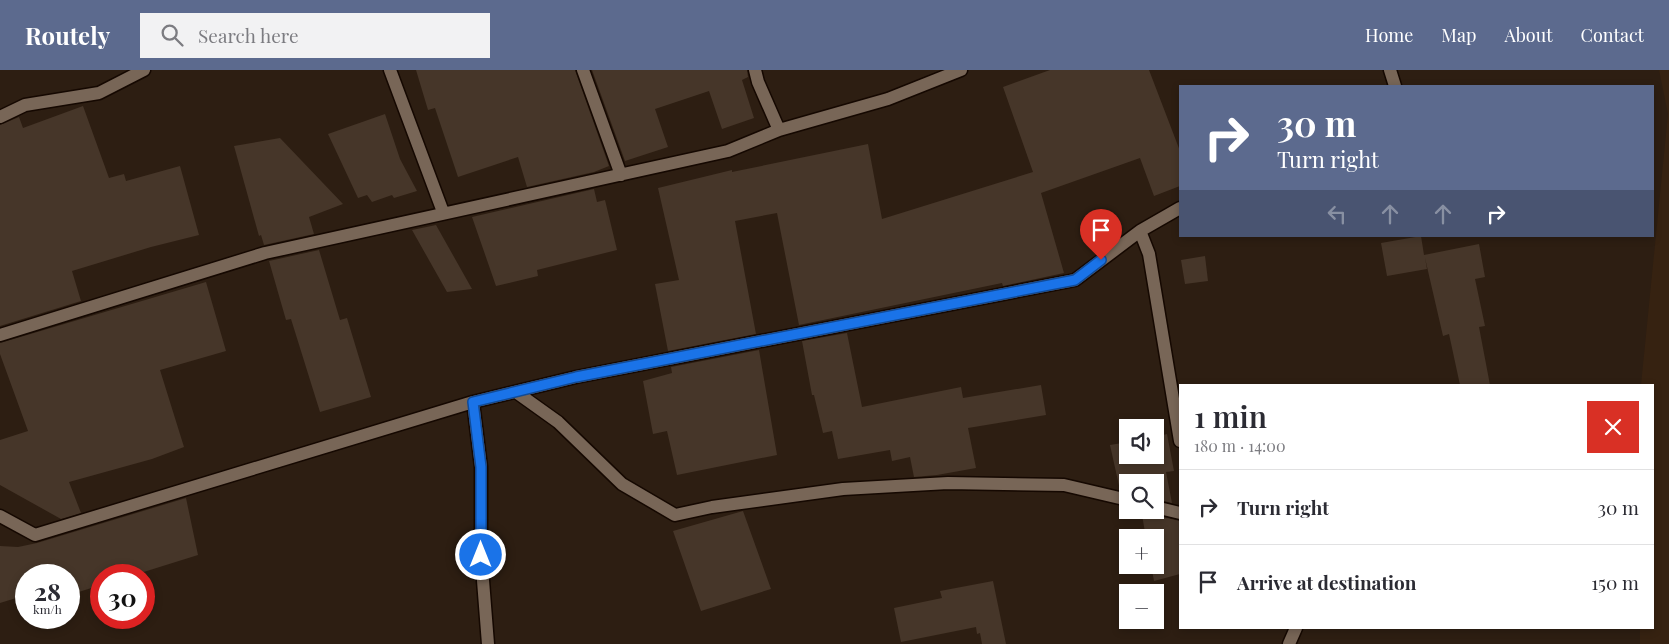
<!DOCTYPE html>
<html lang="en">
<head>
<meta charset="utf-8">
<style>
	body { margin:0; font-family:"Playfair Display",serif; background:#f2f2f3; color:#2b2b33; height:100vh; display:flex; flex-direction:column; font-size:19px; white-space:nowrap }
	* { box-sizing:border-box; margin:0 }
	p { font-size:16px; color:#7c7c81 }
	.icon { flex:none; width:28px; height:28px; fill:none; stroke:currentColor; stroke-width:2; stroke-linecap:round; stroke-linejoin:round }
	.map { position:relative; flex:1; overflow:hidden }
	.details { position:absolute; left:1179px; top:314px; width:475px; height:245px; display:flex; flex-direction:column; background:#fff; border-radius:0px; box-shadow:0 2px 8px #0003 }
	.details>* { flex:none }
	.top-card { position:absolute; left:1179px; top:15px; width:475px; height:152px; border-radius:0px; box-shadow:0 2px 8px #0003; background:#5c6a8e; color:#fff; overflow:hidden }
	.tools { position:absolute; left:1119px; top:349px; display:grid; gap:10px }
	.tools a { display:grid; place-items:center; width:45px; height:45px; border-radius:0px; background:#fff; box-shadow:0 2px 8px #0003; font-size:25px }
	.speed { position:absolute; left:15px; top:494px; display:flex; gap:10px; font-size:25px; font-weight:700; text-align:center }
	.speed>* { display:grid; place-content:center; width:65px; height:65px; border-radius:50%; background:#fff; box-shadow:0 2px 8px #0003; line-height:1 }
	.speed small { font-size:12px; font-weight:400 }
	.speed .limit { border:8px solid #d22; background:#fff; color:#111 }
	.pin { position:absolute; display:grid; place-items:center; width:42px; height:42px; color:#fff; margin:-51px -21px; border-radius:50% 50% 50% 0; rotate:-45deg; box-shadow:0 0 5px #0007 }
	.pin .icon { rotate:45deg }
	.me { position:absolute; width:55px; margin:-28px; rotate:0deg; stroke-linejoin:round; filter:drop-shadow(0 0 4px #0008) }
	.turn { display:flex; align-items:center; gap:18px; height:105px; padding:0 15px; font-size:22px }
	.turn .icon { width:65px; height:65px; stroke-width:2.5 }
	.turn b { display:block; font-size:35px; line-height:42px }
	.lanes { display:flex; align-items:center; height:48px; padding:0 15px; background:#0003; justify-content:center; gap:25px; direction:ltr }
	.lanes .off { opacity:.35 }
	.round { display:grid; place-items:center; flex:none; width:52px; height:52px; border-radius:0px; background:#f2f2f3 }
	.summary { display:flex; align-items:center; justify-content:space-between; height:85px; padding:0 15px }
	h1 { font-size:30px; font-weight:600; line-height:38px }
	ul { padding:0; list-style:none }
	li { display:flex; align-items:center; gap:15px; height:75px; padding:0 15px; border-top:1px solid #e1e1e2 }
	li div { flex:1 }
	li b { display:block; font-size:19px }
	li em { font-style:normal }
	header { display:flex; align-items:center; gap:30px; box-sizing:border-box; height:70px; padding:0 25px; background:#5c6a8e; color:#fff }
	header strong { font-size:24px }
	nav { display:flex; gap:28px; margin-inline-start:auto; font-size:18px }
	.search { width:350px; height:45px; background:#f2f2f3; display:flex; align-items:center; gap:12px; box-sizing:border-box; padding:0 18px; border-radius:0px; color:#7c7c81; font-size:19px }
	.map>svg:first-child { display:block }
	.built { fill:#362211 }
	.building { fill:#463629 }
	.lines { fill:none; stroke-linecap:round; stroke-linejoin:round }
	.minor-casing { stroke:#150801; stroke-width:15 }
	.minor { stroke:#786657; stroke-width:12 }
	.route-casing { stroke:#114b97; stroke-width:12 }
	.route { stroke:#1a73e8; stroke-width:9 }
</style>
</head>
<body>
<header>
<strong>Routely</strong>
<div class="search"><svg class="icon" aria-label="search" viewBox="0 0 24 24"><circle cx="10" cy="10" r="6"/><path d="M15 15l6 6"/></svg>Search here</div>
<nav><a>Home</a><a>Map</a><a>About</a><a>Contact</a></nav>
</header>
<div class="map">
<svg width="1669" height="574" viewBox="0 0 1669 574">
	<rect width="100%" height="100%" fill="#2d1e12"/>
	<path class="built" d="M1659 0H1669V574H1640V558H1652V315H1641L1668 44Z"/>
	<path class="building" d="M416 0H575L609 96 594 102 527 117 518 87 458 107 435 38 428 40Z
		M592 0H747L748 7 742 10 754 48 722 59 709 21 655 39 668 77 625 91Z
		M1050 0H1149L1180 81V116L1154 126 1140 88 1041 123 1064 203 1003 216 1002 213 799 255 777 143 735 151 756 264 668 281 655 214 679 210 658 118 732 100V102L868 74 882 149 1033 102 1003 17Z
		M83 36 109 108 124 104 126 111 180 96 199 165 151 177 72 201 81 231 0 256V55L19 47 23 58Z
		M385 44 400 89 417 121 394 128 392 125 372 132 367 125 358 128 328 64Z
		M280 68 343 134 309 147 314 164 264 175 261 165 259 166 234 76Z
		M594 119 597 132 605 130 617 180 537 200 538 206 496 216 472 147Z
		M436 155 472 219 447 222 412 160Z
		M1421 166 1424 185 1479 174 1485 207 1475 209 1485 256 1479 257 1490 315H1460L1449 264 1443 266 1425 188 1427 199 1387 206 1381 173Z
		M319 180 340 250 347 248 371 327 320 342 291 249 286 250 269 191Z
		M1205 186 1208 211 1185 214 1181 190Z
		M206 212 226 281 160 300 184 377 152 389 69 412 81 443 61 449 0 415V370L28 361 0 284V273Z
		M847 263 862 337 961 317 963 328 1041 315 1046 345 968 358 976 398 937 405 914 407 910 387 892 391 890 380 838 389 832 361 823 363 814 325H812L802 271Z
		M759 280 777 385 677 405 667 361 653 364 643 311 672 303 671 297Z
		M1167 364 1174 401 1166 402 1172 433 1155 429V412H1128V422L1120 420 1110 375 1128 372V385H1155V367Z
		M186 428 198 485 134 505H101V515L69 525V505H26V525L0 533V476L18 477 37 473Z
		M1123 437 1128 438V440H1148L1153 445 1180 451V504L1154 511 1151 495H1155V468H1146L1142 445 1124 448Z
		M743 441 771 519 701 541 673 461Z
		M993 511 1006 574H982L980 563 977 564 976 557 901 572 894 538 942 528 940 521Z"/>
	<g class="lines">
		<g class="minor-casing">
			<path id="minor" d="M390 0 443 142
				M583 0 621 105
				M755 0 758 12 779 60
				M1390 0 1395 16
				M0 47 25 35 99 23 144 0
				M1140 161 1149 184 1180 371
				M0 265 265 183 728 81 779 60 888 29 961 0
				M516 322 558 352 622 414 675 445 712 437 843 419 948 413 1064 415 1128 430
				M473 332 481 397V485L488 574
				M1155 437 1180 443
				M0 446 35 465 473 332 576 307 1075 210 1140 161 1180 138
				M1289 574 1296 558"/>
		</g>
		<use href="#minor" class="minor"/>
	</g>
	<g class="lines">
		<g class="route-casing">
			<path id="route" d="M481 485V397L473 332 576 307 1075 210 1101 190"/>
		</g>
		<use href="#route" class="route"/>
	</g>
</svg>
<div class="tools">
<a><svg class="icon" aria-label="sound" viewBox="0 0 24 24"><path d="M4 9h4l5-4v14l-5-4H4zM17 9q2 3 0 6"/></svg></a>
<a><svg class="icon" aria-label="search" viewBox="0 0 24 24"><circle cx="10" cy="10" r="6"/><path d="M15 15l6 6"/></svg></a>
<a>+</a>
<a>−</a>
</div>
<div class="speed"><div>28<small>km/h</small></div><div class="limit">30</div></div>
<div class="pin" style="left:1101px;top:190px;background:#d93025"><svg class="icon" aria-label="arrive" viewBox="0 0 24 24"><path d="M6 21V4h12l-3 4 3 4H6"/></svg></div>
<svg class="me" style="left:481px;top:485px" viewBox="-20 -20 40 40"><circle r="17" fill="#1a73e8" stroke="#fff" stroke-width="3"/><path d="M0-11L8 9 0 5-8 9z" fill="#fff"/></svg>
<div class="top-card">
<div class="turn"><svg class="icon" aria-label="right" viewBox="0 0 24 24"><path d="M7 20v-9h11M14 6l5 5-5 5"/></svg><div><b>30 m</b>Turn right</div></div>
<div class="lanes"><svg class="icon off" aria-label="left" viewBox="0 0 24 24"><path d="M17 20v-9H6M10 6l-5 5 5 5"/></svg><svg class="icon off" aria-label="ahead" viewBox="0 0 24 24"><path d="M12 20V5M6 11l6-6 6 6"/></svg><svg class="icon off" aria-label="ahead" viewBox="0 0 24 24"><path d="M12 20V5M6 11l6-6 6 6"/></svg><svg class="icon" aria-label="right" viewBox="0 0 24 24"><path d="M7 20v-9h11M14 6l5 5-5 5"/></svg></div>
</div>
<section class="details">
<div class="summary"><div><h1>1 min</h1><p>180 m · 14:00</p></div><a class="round" style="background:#d93025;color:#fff"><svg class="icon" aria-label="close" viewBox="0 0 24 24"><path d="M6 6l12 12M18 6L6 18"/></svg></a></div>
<ul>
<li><svg class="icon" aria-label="right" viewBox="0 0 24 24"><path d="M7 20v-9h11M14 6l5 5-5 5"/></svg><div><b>Turn right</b></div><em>30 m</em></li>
<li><svg class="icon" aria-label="arrive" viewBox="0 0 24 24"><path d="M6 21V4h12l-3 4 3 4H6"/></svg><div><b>Arrive at destination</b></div><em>150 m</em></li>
</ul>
</section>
</div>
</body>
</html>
